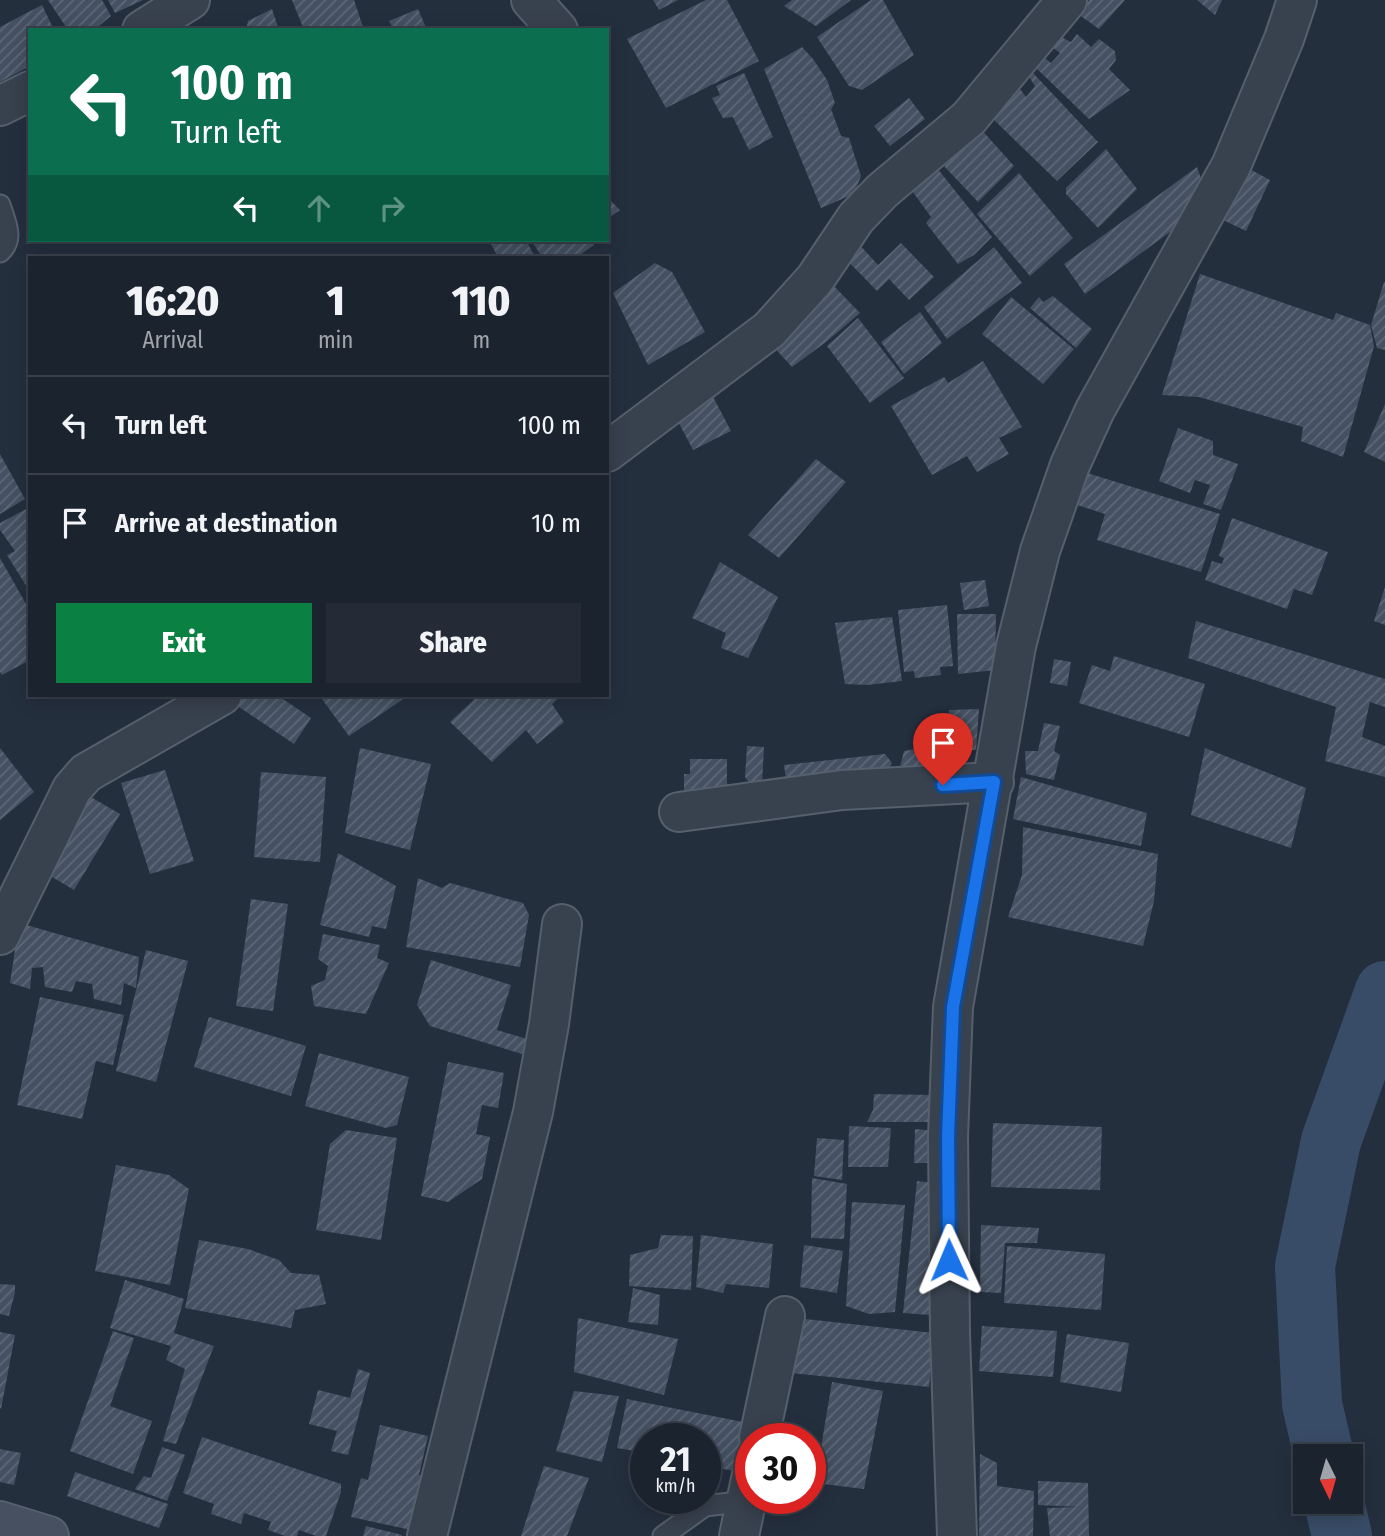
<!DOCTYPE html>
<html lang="en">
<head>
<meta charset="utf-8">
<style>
	body { margin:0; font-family:"Fira Sans Condensed",sans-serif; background:#242b36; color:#f1f3f6; height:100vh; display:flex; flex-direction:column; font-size:26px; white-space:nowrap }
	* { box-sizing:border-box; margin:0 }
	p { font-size:23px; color:#a0a4aa }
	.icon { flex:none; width:38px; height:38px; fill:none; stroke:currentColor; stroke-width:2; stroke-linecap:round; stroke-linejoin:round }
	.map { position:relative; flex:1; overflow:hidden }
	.panel { position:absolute; left:28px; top:256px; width:581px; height:441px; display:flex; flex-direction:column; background:#1b232e; border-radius:0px; box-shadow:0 4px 18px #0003,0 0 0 2px #39404a }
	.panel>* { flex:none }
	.top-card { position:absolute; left:28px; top:28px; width:581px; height:214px; border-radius:0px; box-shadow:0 4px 18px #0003,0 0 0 2px #39404a; background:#0b6e4f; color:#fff; overflow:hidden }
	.needle { width:46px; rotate:175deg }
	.controls { position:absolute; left:1293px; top:1444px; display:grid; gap:14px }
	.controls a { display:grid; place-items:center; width:70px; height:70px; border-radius:0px; background:#1b232e; box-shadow:0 4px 18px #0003,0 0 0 2px #39404a; font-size:35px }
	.speed { position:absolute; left:630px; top:1423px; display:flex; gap:14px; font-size:35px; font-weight:700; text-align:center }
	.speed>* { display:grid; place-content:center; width:91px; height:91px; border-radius:50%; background:#1b232e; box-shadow:0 4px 18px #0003,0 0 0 2px #39404a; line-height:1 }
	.speed small { font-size:18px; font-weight:400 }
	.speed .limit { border:10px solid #d22; background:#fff; color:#111 }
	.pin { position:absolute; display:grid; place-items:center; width:60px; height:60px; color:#fff; margin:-72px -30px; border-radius:50% 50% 50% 0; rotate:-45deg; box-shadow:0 0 7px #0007 }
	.pin .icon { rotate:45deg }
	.me { position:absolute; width:77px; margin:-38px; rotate:359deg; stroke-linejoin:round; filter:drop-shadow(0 0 5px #0008) }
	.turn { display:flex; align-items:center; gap:24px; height:147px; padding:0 28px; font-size:32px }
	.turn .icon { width:91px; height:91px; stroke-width:2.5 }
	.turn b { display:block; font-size:49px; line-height:60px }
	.lanes { display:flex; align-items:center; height:66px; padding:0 28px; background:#0003; justify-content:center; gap:35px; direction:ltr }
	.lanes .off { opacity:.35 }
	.eta { display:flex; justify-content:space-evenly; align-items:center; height:119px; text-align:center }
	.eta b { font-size:42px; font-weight:800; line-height:49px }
	.cta { display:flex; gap:14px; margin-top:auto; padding:14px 28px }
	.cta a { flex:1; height:80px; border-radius:0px; background:#0b8043; color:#fff; font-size:28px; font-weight:800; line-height:80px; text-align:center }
	.cta a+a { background:#242b36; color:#f1f3f6 }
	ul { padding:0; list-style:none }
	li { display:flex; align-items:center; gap:21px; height:98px; padding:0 28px; border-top:2px solid #39404a }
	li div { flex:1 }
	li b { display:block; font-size:26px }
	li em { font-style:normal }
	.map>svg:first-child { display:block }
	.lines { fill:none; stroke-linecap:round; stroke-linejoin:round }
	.river { stroke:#394c67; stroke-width:60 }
	.building { fill:url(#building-hatch) }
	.lane-casing { stroke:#565f6c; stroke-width:23 }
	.street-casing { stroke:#565f6c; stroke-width:42 }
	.secondary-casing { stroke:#565f6c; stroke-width:42 }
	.lane { stroke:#38414e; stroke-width:19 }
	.street { stroke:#38414e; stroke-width:38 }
	.secondary { stroke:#465061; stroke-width:38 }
	.route-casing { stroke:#114b97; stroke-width:18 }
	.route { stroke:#1a73e8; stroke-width:12 }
</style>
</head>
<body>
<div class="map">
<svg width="1385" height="1536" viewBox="0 0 1385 1536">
	<defs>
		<pattern id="building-hatch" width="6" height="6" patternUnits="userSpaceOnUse" patternTransform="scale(1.75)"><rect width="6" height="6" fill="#455162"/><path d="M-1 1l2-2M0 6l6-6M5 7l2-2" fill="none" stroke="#5d6877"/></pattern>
	</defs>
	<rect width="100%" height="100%" fill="#242f3e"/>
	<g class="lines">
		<path class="river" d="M1324 1456 1312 1404 1305 1266 1331 1141 1385 991
			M1334 1502 1342 1536"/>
	</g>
	<path class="building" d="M48 0H102L111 16 94 30H68Z
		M108 0H143L115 13Z
		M292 0H354L364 30H304Z
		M653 0H678L659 10Z
		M706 0H727L759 61 666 108 627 39Z
		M792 0H851L816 26 784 6Z
		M871 0H883L914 55 862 90 849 86 817 37Z
		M1089 0H1125L1099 29 1078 14Z
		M1197 0H1222L1215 15Z
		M42 5 54 30H30V66L0 82V27Z
		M272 9 279 30H246L248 21Z
		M418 9 427 30H394L389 21Z
		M1077 34 1091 47 1099 39 1115 51 1116 60 1109 69 1130 90 1089 119 1035 67 1042 56 1051 63 1060 53 1052 47 1061 37 1071 42Z
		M802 47 813 59 827 80 835 103 831 109 841 136 849 138 861 176 854 194 821 208 764 69Z
		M744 73 773 137 749 150 733 117 723 118 712 98 720 95 716 86Z
		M1033 73 1098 142 1057 181 990 116 1020 89 1026 97 1035 86 1028 75Z
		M909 98 925 119 890 146 874 126Z
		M980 128 1014 166 978 202 943 165Z
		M1106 149 1137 189 1098 228 1066 194V188Z
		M1244 166 1270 180 1246 231 1219 218Z
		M1197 167 1207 196 1181 224 1085 294 1064 264Z
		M937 168 992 237 974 255 958 264 926 223 931 217 910 188Z
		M1019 173 1073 238 1030 276 977 214Z
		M607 197 620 210 607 219Z
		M494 240H526L535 257H498L491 244Z
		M531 240H590L594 245 577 257H560L558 255 556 257H542Z
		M855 240 878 265 901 243 934 277 909 300 889 279 877 291 841 254Z
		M994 247 1022 283 947 339 924 307Z
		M655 263 672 272 705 332 648 365 613 293Z
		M1200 274 1333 320 1336 313 1370 325 1374 346 1343 457 1301 441 1303 427 1199 397 1162 395Z
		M829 281 860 313 826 342 792 367 770 343Z
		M1384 282H1385V350L1377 348 1371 325Z
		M1053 296 1092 329 1076 348 1030 308 1039 297 1043 302Z
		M1011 297 1074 349 1043 384 982 334Z
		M920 312 942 343 904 374 881 342Z
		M858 318 904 378 870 403 827 346Z
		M983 361 1022 427 999 438 1009 454 977 472 967 456 932 475 891 406 944 377 948 383Z
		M710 391 731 431 693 450 672 410Z
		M1385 404V462L1364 452Z
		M1178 428 1213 441V455L1238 464 1221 510 1203 504 1210 485 1195 480 1190 493 1159 481Z
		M0 454 25 499 0 514Z
		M816 459 846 482 779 558 748 535Z
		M1084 472 1220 514 1201 572 1097 540 1105 514 1074 504Z
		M30 507V592L7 555 15 551 0 530V523Z
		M1232 518 1328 552 1312 595 1294 589 1287 609 1205 580 1212 561 1222 564 1224 558 1219 556Z
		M0 558 30 611V660L2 675 0 672Z
		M720 562 778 597 748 658 721 648 726 633 692 618Z
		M985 580 989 606 964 610 960 583Z
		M1385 587V625L1374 621Z
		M947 605 953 666 940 667 941 675 915 678 914 671 904 672 898 610Z
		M957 614H996L995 670 958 674Z
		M892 617 902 681 867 685 845 684 835 623Z
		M1196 621 1385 679V707L1370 702 1362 737 1385 746V777L1325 761 1336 707 1188 658Z
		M1114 656 1205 684 1189 737 1079 703 1092 665 1110 671Z
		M1054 659 1071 662 1067 686 1050 683Z
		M246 695H277L311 718 294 744 233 703Z
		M319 695H409L349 736Z
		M479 695H562L552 704 564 722 537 744 526 730 492 762 450 722Z
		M979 709 976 750H951L949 710Z
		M1044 723 1060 726 1054 751 1060 755 1054 780 1026 774 1025 751H1038Z
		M747 746 764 747 762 784 751 785 745 777Z
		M928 747 931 766 908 769 900 767 904 751Z
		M0 748 34 792 0 820Z
		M360 748 431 764 410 850 345 833Z
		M1205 748 1306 788 1291 848 1191 815Z
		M885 754 892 763 887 772 786 779 784 765Z
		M690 759H727V792H684V774H690Z
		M165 770 194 861 150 874 121 783Z
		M261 772 326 777 320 862 254 857Z
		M1021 777 1147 813 1141 846 1013 819Z
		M82 792 120 814 74 890 37 868Z
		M1023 827 1158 854 1154 901 1143 946 1008 917 1022 875Z
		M338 853 396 886 386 929 372 926 369 937 320 925Z
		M418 878 442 888 450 883 523 903 529 915 520 967 406 947Z
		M251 899 288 904 273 1011 236 1006Z
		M19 923 139 957 136 988 124 983 121 1005 94 999 92 984 76 981 72 992 45 987 43 967 32 968 30 989 10 983Z
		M323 934 380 945 377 958 389 963 366 1014 314 1006 311 986 325 980 328 966 318 959Z
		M146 950 188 961 156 1082 116 1071Z
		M431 960 511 985 497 1030 527 1039 522 1054 430 1026 417 1005Z
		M40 997 124 1015 113 1065 96 1061 82 1119 17 1105Z
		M209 1017 306 1046 291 1096 194 1067Z
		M319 1053 409 1077 397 1125 386 1128 305 1106Z
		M448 1062 504 1073 498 1108 482 1105 476 1134 490 1137 482 1179 448 1202 421 1196Z
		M874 1094 930 1095 931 1122H867L873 1110Z
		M993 1123 1102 1127 1100 1190 991 1187Z
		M849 1126 891 1128 888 1167H848Z
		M915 1129 936 1131 937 1163H914Z
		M346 1130 397 1138 381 1240 316 1230 330 1144Z
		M817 1138 844 1140 842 1180 814 1176Z
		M116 1165 169 1175 189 1189 170 1285 95 1271Z
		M812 1178 847 1184 844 1239 811 1238Z
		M917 1181 944 1184 930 1315 903 1313Z
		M852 1202 905 1205 895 1312 869 1314 846 1306Z
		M981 1225 1039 1228 1037 1243H1005L1001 1293 980 1292Z
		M661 1235 693 1236 691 1290 629 1286 630 1255 658 1248Z
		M701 1235 773 1244 769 1288 726 1284 723 1293 696 1287Z
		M199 1240 248 1249 279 1260 291 1273 319 1275 326 1304 295 1310 291 1328 185 1308Z
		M804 1245 843 1251 837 1293 800 1287Z
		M1007 1246 1105 1254 1101 1310 1004 1303Z
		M125 1280 184 1299 174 1333 214 1346 176 1444 163 1441 185 1369 166 1360 171 1346 110 1328Z
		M0 1284 15 1285V1292L9 1316 0 1314Z
		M633 1288 660 1295 658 1325 628 1322Z
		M578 1318 678 1339 664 1395 574 1372Z
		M796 1318 934 1333 929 1387 791 1373Z
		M982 1326 1057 1331 1053 1377 979 1371Z
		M113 1331 134 1338 110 1406 152 1421 133 1474 70 1451Z
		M0 1332 15 1335 1 1409 0 1408Z
		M1067 1334 1129 1343 1121 1392 1060 1382Z
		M358 1369 370 1373 348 1455 331 1451 337 1431 309 1424 318 1390 350 1398Z
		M832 1382 883 1391 864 1489 815 1483Z
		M574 1391 619 1396 602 1462 556 1451Z
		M627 1399 753 1424 743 1473 705 1465V1438H646V1453L617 1448Z
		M380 1425 428 1436 419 1475 424 1476 411 1530 351 1517 361 1478 368 1480Z
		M202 1437 341 1484V1492L326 1536H316L299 1530 297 1536H285L268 1530 271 1522 244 1513 241 1524 211 1514 214 1504 183 1493Z
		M162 1447 185 1455 167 1501 135 1489 144 1476 151 1478Z
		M0 1449 21 1453 14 1485 0 1482Z
		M980 1454 997 1463V1486L1034 1491 1033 1536H979Z
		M544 1466 589 1478 567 1536H521Z
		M75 1472 168 1504 159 1528 67 1496Z
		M1038 1481 1088 1483 1089 1536H1050L1047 1508 1079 1507 1038 1505Z
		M366 1526 402 1535 401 1536H363Z"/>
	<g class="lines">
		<g class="lane-casing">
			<path id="lane" d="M0 205C5 221 15 239 0 252
				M663 1536 705 1506 746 1501"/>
		</g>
		<g class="street-casing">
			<path id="street" d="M531 0 558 30
				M142 30 190 0
				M0 106 30 91
				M607 452 769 330 815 279 856 218 882 191 969 118 1067 0
				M679 812 842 790 994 782
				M0 935 72 789 86 773 222 695
				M759 1438 785 1316
				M427 1536 533 1112 549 1024 562 924
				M739 1536 751 1479
				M957 1536 950 1334 948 1137 953 1007 1016 646 1040 551 1070 465 1095 410 1231 166 1284 39 1297 0"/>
		</g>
		<g class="secondary-casing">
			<path id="secondary" d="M0 1521 49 1536"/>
		</g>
		<use href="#lane" class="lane"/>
		<use href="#street" class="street"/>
		<use href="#secondary" class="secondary"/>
	</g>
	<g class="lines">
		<g class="route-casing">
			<path id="route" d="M943 785 994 782 953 1007 948 1137 949 1260"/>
		</g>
		<use href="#route" class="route"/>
	</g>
</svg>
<div class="controls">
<a><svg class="needle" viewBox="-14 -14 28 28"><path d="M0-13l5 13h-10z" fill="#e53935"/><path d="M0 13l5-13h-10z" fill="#a0a4aa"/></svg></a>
</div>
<div class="speed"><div>21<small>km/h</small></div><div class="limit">30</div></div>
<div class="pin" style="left:943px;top:785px;background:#d93025"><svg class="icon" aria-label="arrive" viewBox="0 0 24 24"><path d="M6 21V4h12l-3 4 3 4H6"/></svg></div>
<svg class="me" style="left:949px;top:1260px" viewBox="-20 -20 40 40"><path d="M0-17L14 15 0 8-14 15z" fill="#1a73e8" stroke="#fff" stroke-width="4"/></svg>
<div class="top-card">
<div class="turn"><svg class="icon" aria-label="left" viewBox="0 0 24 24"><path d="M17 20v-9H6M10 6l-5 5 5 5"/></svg><div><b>100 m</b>Turn left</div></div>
<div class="lanes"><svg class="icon" aria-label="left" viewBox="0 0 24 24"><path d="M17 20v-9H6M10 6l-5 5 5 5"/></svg><svg class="icon off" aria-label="ahead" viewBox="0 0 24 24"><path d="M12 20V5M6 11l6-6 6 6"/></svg><svg class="icon off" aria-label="right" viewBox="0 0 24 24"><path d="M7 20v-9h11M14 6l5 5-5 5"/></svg></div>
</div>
<section class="panel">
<div class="eta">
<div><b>16:20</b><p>Arrival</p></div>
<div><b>1</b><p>min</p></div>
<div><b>110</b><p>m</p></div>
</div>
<ul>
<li><svg class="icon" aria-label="left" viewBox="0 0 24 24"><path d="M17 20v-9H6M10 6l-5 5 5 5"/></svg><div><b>Turn left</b></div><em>100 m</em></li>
<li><svg class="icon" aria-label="arrive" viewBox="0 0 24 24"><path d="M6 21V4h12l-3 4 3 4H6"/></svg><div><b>Arrive at destination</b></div><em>10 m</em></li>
</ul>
<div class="cta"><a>Exit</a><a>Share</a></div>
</section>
</div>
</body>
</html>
